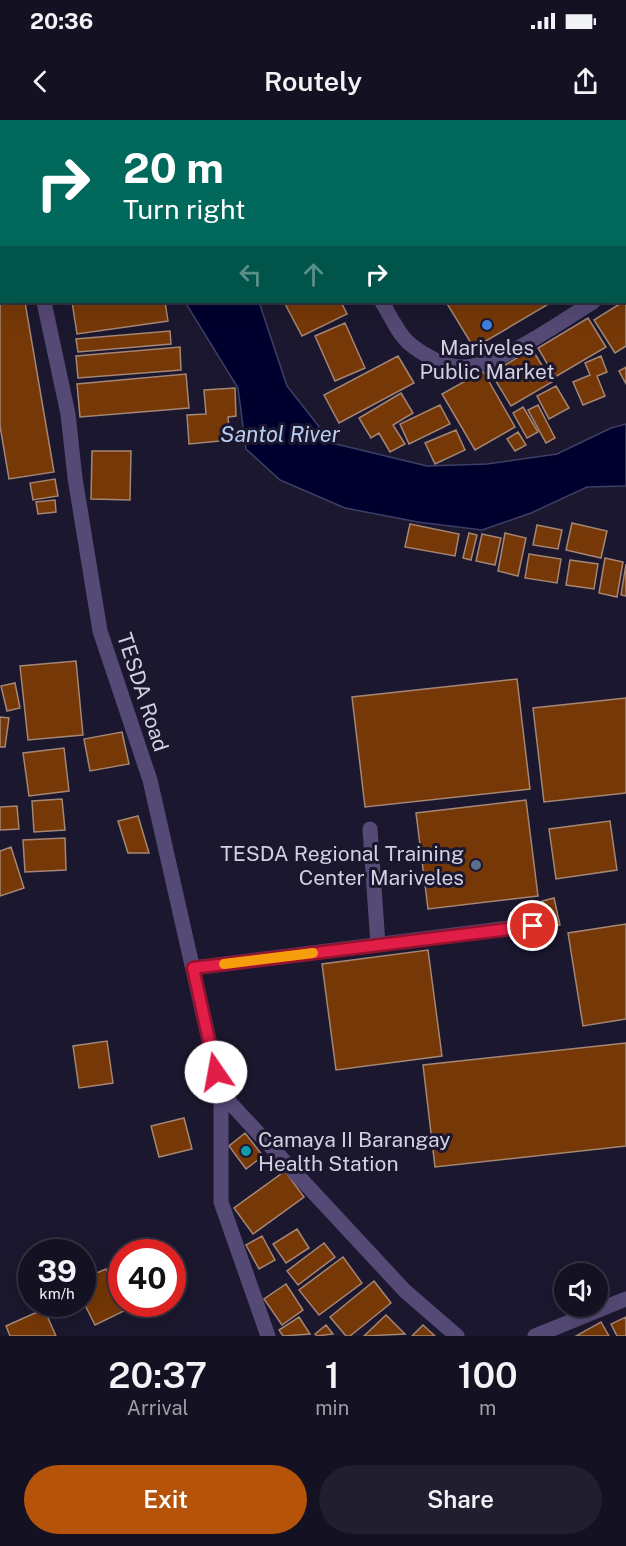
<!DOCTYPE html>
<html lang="en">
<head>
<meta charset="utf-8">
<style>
	body { margin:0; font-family:"Public Sans",sans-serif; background:#211f2f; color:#f1f3f6; height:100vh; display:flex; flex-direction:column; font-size:22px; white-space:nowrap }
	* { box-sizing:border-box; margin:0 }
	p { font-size:20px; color:#9d9da5 }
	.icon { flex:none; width:33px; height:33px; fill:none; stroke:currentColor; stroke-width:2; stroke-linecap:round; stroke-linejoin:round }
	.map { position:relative; height:1216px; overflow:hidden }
	.details { display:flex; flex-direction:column; background:#141122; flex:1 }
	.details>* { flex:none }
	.hud { position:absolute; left:0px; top:0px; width:627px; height:183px; box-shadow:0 6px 24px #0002,0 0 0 2px #333140; background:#00695c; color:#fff; overflow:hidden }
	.controls { position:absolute; left:554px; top:1143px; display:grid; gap:12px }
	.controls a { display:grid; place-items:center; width:54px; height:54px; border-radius:50%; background:#141122; box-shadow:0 6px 24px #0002,0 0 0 2px #333140; font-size:30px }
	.speed { position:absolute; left:18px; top:1119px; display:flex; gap:12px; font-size:30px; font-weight:700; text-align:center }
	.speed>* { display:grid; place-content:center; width:78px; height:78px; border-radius:50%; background:#141122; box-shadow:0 6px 24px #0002,0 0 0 2px #333140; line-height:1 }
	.speed small { font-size:15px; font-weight:400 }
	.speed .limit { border:9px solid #d22; background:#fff; color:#111 }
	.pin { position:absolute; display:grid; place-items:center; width:51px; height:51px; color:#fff; margin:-26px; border:3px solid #fff; border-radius:50%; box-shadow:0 2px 6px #0007 }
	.me { position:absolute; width:66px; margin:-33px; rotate:348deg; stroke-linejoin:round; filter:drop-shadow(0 0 4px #0008) }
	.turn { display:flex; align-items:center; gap:21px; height:126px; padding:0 24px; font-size:27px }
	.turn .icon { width:78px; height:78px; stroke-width:2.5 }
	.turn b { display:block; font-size:42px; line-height:51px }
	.lanes { display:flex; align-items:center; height:57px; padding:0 24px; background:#0003; justify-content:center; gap:30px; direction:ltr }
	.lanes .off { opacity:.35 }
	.eta { display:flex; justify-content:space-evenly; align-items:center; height:102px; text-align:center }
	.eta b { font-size:36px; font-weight:600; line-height:42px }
	.primary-button { display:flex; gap:12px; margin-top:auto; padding:12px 24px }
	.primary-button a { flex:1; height:69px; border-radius:36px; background:#b45309; color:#fff; font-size:24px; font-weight:600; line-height:69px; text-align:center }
	.primary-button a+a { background:#211f2f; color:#f1f3f6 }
	.status { display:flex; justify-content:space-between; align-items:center; height:42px; padding:0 30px; background:#141122; direction:ltr }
	.status svg { height:16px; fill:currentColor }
	header { display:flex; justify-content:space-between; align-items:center; height:78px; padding:0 24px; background:#141122; font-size:27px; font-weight:600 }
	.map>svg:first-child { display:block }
	.water { fill:#00002f; stroke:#3f3e64; stroke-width:1.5 }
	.building { fill:#763807; stroke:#a48674; stroke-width:1.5 }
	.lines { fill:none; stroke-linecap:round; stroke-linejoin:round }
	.minor { stroke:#554975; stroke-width:15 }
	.route-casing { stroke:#92132f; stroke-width:15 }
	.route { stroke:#e11d48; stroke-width:10 }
	.slow { stroke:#f59e0b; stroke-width:10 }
	.shop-dot { fill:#3f7fe0; stroke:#1b172e; stroke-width:2 }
	.service-dot { fill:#5c6f8a; stroke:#1b172e; stroke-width:2 }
	.culture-dot { fill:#0f9aa8; stroke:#1b172e; stroke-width:2 }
	.labels { text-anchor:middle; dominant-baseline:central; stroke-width:6; stroke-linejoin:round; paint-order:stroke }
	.poi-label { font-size:21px; fill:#d2d0e1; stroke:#1b172e }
	.street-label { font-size:21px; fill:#d2d0e1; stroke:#1b172e }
	.water-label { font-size:22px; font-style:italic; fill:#b8cff1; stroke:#1b172e }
</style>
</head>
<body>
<div class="status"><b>20:36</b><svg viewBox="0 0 49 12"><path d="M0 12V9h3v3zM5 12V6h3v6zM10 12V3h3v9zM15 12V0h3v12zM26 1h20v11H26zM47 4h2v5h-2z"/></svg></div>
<header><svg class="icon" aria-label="back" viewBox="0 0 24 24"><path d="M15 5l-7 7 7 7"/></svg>Routely<svg class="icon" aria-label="share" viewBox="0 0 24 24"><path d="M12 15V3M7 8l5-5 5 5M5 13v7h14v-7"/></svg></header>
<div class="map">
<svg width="626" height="1216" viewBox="0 0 626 1216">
	<rect width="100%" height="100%" fill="#1b172e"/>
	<path class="water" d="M185 182H259L287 266 332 323 427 346 487 344 557 334 611 308 626 304V366L587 367 531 393 482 410 418 402 345 388 280 360 246 329 238 268Z"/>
	<path class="building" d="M204 0H260L261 2H205Z
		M337 0H511L512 2H338Z
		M563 0H626V138V2H561Z
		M0 144 2 182H25L54 352 9 359 0 306Z
		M626 180V226L615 233 594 200Z
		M72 182H165L168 201 77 214Z
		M284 182H341L347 194 302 216Z
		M446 182H552L474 228Z
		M588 198 606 227 555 257 538 228Z
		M345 203 365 248 335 261 315 216Z
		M170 211 171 224 78 232 76 219Z
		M180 227 181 250 78 258 76 236Z
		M532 229 552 262 511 286 491 253Z
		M398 236 414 263 339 303 324 275Z
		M601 236 607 252 597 256 605 276 583 285 573 262 590 255 585 243Z
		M626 247V264L619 251Z
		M483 251 515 307 475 330 442 274Z
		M186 254 189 288 80 297 77 264Z
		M556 266 569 288 549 299 537 276Z
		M235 268 236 296 228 297 230 320 189 324 187 295 206 294 204 270Z
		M401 273 413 293 393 305 405 324 390 332 379 313 371 318 359 298Z
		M440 285 450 304 409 324 400 304Z
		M538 285 555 318 546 323 528 290Z
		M523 287 538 312 527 318 513 293Z
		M456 310 465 330 435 344 425 323Z
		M518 312 526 325 515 331 507 319Z
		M92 331H131L130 380 91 379Z
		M55 359 58 376 33 380 30 363Z
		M55 380 56 392 38 394 36 382Z
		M572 403 607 411 601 438 566 430Z
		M410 404 459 414 455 436 405 427Z
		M537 405 562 410 558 429 533 425Z
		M469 413 477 415 471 440 463 438Z
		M505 413 526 418 518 456 498 451Z
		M482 414 501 418 495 445 476 441Z
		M529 434 561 439 557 463 525 458Z
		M605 438 623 442 617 477 599 473Z
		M570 440 598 444 594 469 566 465Z
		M626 444V476L621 475Z
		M76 541 83 615 28 620 20 546Z
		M517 559 530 669 365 687 352 577Z
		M15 563 20 588 7 591 1 566Z
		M626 578V673L544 682 533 588Z
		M0 597 9 598 5 627H0Z
		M122 612 129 644 90 651 84 619Z
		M64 628 69 671 29 676 23 633Z
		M62 679 65 710 34 712 32 681Z
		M526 680 538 776 428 789 416 693Z
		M17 686 19 709 0 710V687Z
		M138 696 149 733H128L118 701Z
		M610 701 617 750 556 759 549 709Z
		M65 718 66 750 25 752 23 720Z
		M11 727 24 768 0 776V731Z
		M554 778 560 805 548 808 542 781Z
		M626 804V899L583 906 568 813Z
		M428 830 442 936 336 950 322 844Z
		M107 921 113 963 79 968 73 926Z
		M626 923V1026L435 1047 423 945Z
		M184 998 192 1029 159 1037 151 1006Z
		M245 1013 263 1036 246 1049 229 1026Z
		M285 1051 304 1077 253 1114 234 1088Z
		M297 1109 309 1128 286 1143 273 1124Z
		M262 1116 275 1140 259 1149 246 1125Z
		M324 1123 335 1137 298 1165 287 1151Z
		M343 1137 362 1163 319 1195 299 1170Z
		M106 1149 126 1190 95 1205 82 1179V1159Z
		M374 1161 391 1183 350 1216H346L330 1197Z
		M286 1164 303 1190 282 1205 264 1179Z
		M44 1189 56 1216H10L6 1206Z
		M386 1195 405 1214 364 1216Z
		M299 1197 310 1214 283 1216 279 1210Z
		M626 1197V1216H617L611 1204Z
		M601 1202 609 1216H576Z
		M326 1205 333 1214 317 1216 315 1214Z
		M423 1205 435 1216H412Z"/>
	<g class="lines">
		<path class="minor" d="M274 0 275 2
			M56 2 58 0
			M0 32 2 31
			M0 55 2 58
			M44 182 68 294 75 358 100 511 150 660 221 973V1082L268 1216
			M382 182C390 195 398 214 410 224 422 234 445 247 461 247 498 248 561 201 593 182
			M370 709 378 825
			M193 848 533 805
			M221 973 405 1171 457 1216
			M535 1216 626 1179"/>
	</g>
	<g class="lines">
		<g class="route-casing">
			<path id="route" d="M216 952 193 848 533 806"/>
		</g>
		<use href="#route" class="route"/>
		<path class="slow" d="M224 844 313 833"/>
	</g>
	<circle class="shop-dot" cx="487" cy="205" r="6"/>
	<circle class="service-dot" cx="476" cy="745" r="6"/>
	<circle class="culture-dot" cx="246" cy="1031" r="6"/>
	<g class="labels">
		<g class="poi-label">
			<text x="487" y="227">Mariveles<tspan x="487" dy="24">Public Market</tspan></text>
			<text x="464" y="733" text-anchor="end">TESDA Regional Training<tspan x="464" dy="24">Center Mariveles</tspan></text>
			<text x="258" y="1019" text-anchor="start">Camaya II Barangay<tspan x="258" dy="24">Health Station</tspan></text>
		</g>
		<g class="street-label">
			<text transform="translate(143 572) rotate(72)">TESDA Road</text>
		</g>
		<g class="water-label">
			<text x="280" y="314">Santol River</text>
		</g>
	</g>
</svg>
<div class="controls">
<a><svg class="icon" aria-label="sound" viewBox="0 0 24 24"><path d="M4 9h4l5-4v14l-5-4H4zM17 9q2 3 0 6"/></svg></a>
</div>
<div class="speed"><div>39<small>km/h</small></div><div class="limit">40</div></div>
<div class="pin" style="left:533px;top:806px;background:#d93025"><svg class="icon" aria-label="arrive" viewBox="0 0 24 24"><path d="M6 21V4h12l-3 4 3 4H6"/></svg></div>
<svg class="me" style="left:216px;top:952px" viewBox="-20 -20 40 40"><circle r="19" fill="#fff"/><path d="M0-13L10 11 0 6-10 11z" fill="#e11d48"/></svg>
<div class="hud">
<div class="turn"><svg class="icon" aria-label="right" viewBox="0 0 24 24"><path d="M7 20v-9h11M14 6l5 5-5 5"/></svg><div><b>20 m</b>Turn right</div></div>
<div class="lanes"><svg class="icon off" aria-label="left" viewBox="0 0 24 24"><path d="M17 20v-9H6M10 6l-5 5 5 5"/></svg><svg class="icon off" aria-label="ahead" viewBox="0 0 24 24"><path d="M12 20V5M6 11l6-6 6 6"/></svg><svg class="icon" aria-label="right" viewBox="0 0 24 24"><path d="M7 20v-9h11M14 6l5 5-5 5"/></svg></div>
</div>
</div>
<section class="details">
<div class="eta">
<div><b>20:37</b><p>Arrival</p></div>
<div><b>1</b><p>min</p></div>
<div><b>100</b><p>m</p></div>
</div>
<div class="primary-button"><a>Exit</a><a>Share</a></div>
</section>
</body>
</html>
